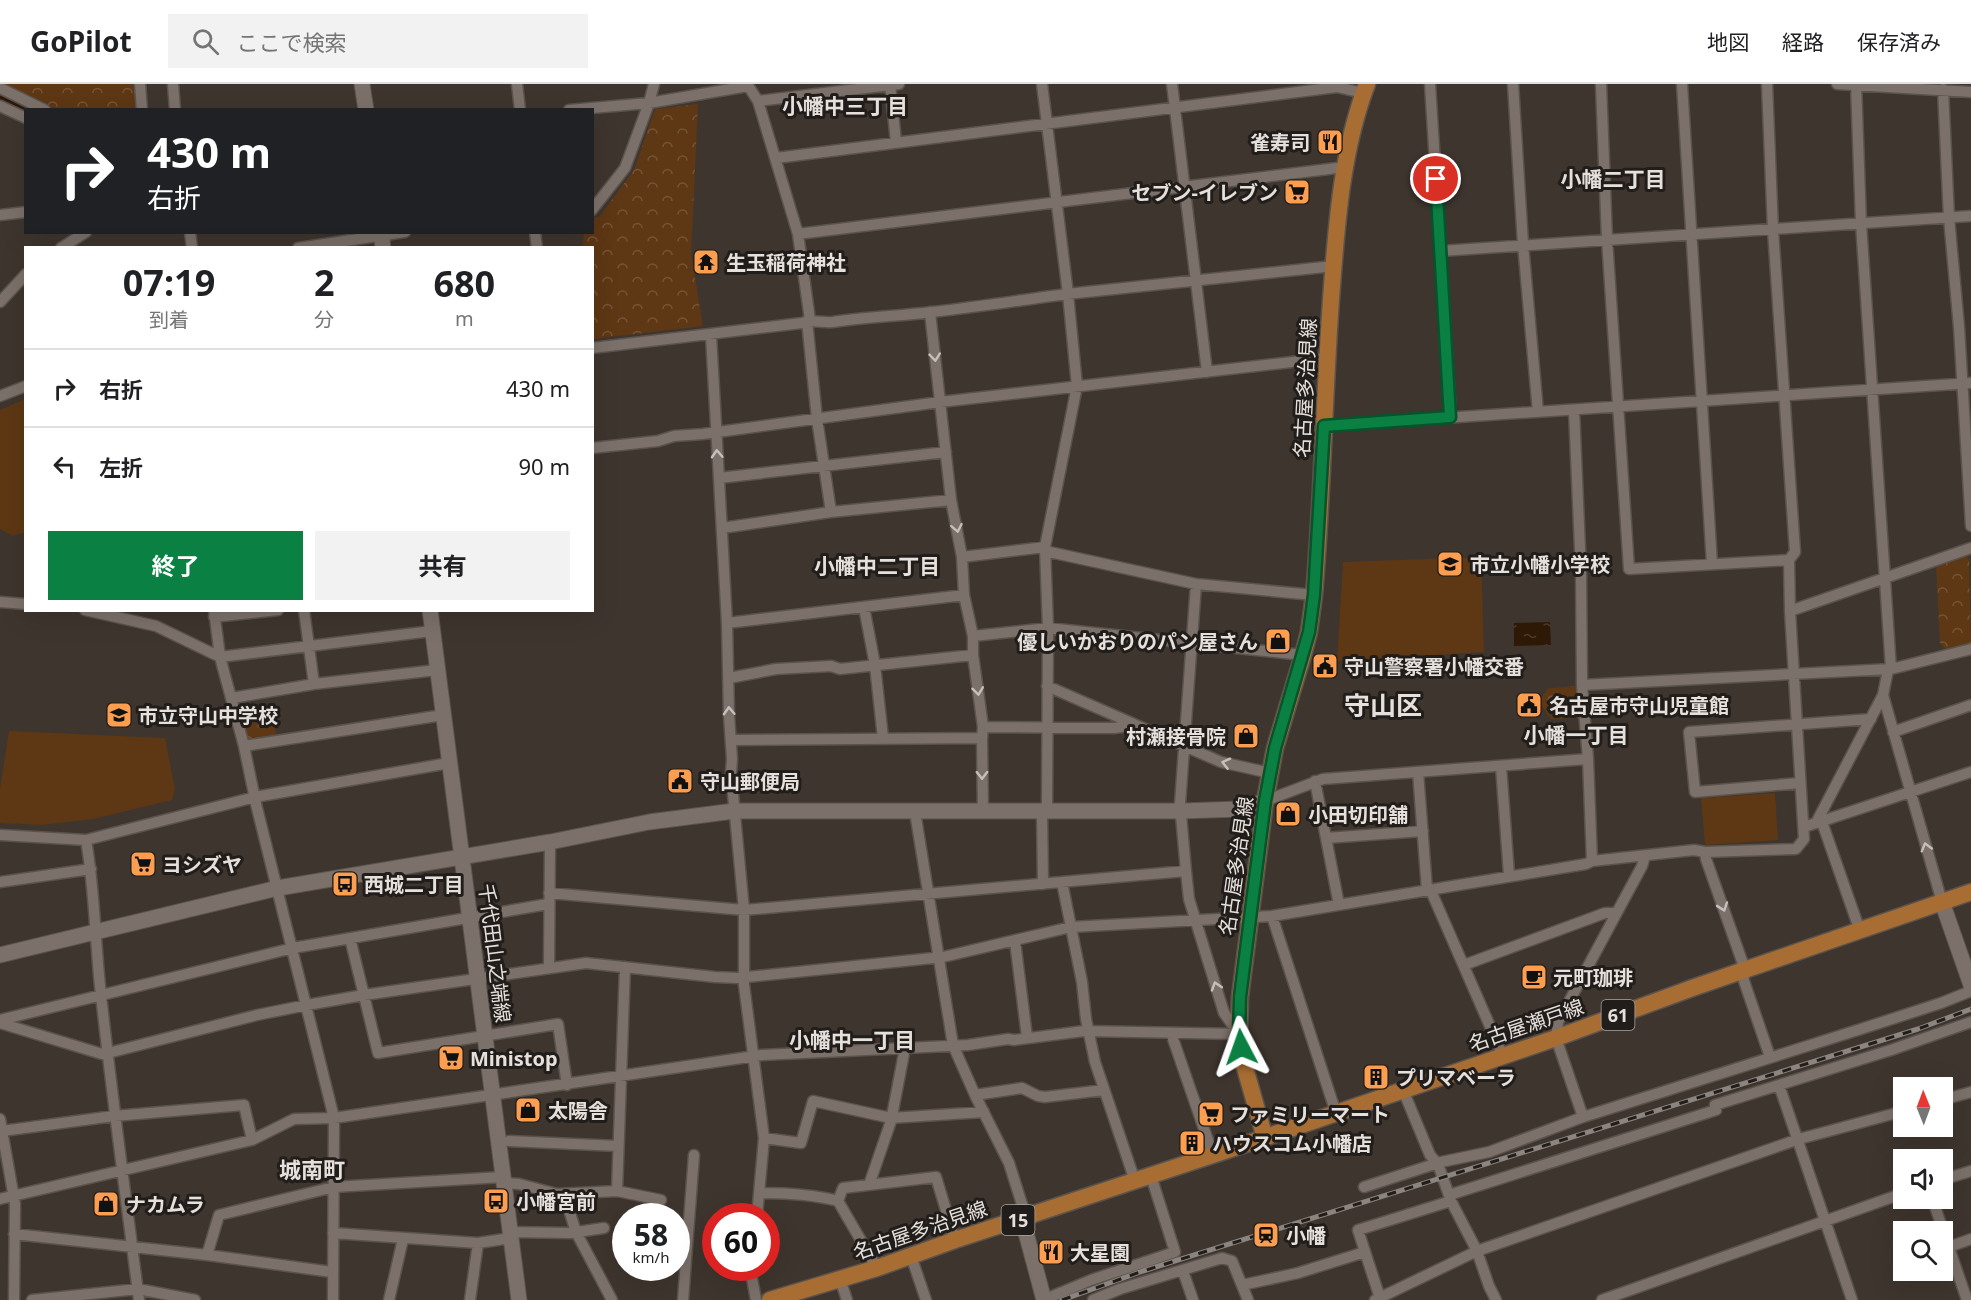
<!DOCTYPE html>
<html lang="ja">
<head>
<meta charset="utf-8">
<style>
	body { margin:0; font-family:"Noto Sans","Noto Sans JP",sans-serif; background:#f2f2f2; color:#202124; height:100vh; display:flex; flex-direction:column; font-size:22px; white-space:nowrap }
	* { box-sizing:border-box; margin:0 }
	p { font-size:20px; color:#757577 }
	.icon { flex:none; width:33px; height:33px; fill:none; stroke:currentColor; stroke-width:2; stroke-linecap:round; stroke-linejoin:round }
	.map { position:relative; flex:1; overflow:hidden }
	.drawer { position:absolute; left:24px; top:162px; width:570px; height:366px; display:flex; flex-direction:column; background:#fff; border-radius:0px; box-shadow:0 6px 24px #0002 }
	.drawer>* { flex:none }
	.top-card { position:absolute; left:24px; top:24px; width:570px; height:126px; border-radius:0px; box-shadow:0 6px 24px #0002; background:#202124; color:#fff; overflow:hidden }
	.needle { width:39px; rotate:359deg }
	.buttons { position:absolute; left:1893px; top:993px; display:grid; gap:12px }
	.buttons a { display:grid; place-items:center; width:60px; height:60px; border-radius:0px; background:#fff; box-shadow:0 6px 24px #0002; font-size:30px }
	.speed { position:absolute; left:612px; top:1119px; display:flex; gap:12px; font-size:30px; font-weight:700; text-align:center }
	.speed>* { display:grid; place-content:center; width:78px; height:78px; border-radius:50%; background:#fff; box-shadow:0 6px 24px #0002; line-height:1 }
	.speed small { font-size:15px; font-weight:400 }
	.speed .limit { border:9px solid #d22; background:#fff; color:#111 }
	.pin { position:absolute; display:grid; place-items:center; width:51px; height:51px; color:#fff; margin:-26px; border:3px solid #fff; border-radius:50%; box-shadow:0 2px 6px #0007 }
	.me { position:absolute; width:66px; margin:-33px; rotate:356deg; stroke-linejoin:round; filter:drop-shadow(0 0 4px #0008) }
	.turn { display:flex; align-items:center; gap:21px; height:126px; padding:0 24px; font-size:27px }
	.turn .icon { width:78px; height:78px; stroke-width:2.5 }
	.turn b { display:block; font-size:42px; line-height:51px }
	.eta { display:flex; justify-content:space-evenly; align-items:center; height:102px; text-align:center }
	.eta b { font-size:36px; font-weight:700; line-height:42px }
	.cta { display:flex; gap:12px; margin-top:auto; padding:12px 24px }
	.cta a { flex:1; height:69px; border-radius:0px; background:#0b8043; color:#fff; font-size:24px; font-weight:700; line-height:69px; text-align:center }
	.cta a+a { background:#f2f2f2; color:#202124 }
	ul { padding:0; list-style:none }
	li { display:flex; align-items:center; gap:18px; height:78px; padding:0 24px; border-top:2px solid #e0e0e0 }
	li div { flex:1 }
	li b { display:block; font-size:22px }
	li em { font-style:normal }
	header { display:flex; align-items:center; gap:36px; box-sizing:border-box; height:84px; padding:0 30px; background:#fff; border-bottom:2px solid #e0e0e0 }
	header strong { font-size:28px }
	nav { display:flex; gap:33px; margin-inline-start:auto; font-size:21px }
	.search { width:420px; height:54px; background:#f2f2f2; display:flex; align-items:center; gap:15px; box-sizing:border-box; padding:0 21px; border-radius:0px; color:#757577; font-size:22px }
	.map>svg:first-child { display:block }
	.park { fill:url(#park-crowns) }
	.pitch { fill:#5e3714 }
	.water { fill:url(#water-ripples) }
	.lines { fill:none; stroke-linecap:round; stroke-linejoin:round }
	.stream { stroke:#2e1907; stroke-width:3 }
	.street-casing { stroke:#5a534d; stroke-width:13 }
	.secondary-casing { stroke:#5a534d; stroke-width:17 }
	.primary-casing { stroke:#5a534d; stroke-width:19 }
	.street { stroke:#7c716a; stroke-width:10 }
	.secondary { stroke:#7c716a; stroke-width:15 }
	.primary { stroke:#a76d32; stroke-width:16 }
	.rail-casing { stroke:#8c847e; stroke-width:5 }
	.rail { stroke:#211d1a; stroke-width:3; stroke-dasharray:9; stroke-linecap:butt }
	.oneway { stroke:#c6bfba }
	.route-casing { stroke:#07532c; stroke-width:15 }
	.route { stroke:#0b8043; stroke-width:10 }
	.labels { text-anchor:middle; dominant-baseline:central; stroke-width:6; stroke-linejoin:round; paint-order:stroke }
	.shield { fill:#211d1a; stroke:#aba6a2; stroke-width:1.5 }
	.shield-label { font-size:18px; font-weight:bold; fill:#e6e0dc }
	.poi-label { font-size:20px; font-weight:bold; fill:#e6e0dc; stroke:#211d1a; text-anchor:start }
	.street-label { font-size:20px; fill:#e6e0dc; stroke:#211d1a }
	.neighbourhood-label { font-size:21px; font-weight:bold; fill:#e6e0dc; stroke:#211d1a }
	.quarter-label { font-size:22px; font-weight:bold; fill:#e6e0dc; stroke:#211d1a }
	.district-label { font-size:26px; font-weight:bold; fill:#e6e0dc; stroke:#211d1a }
</style>
</head>
<body>
<header>
<strong>GoPilot</strong>
<div class="search"><svg class="icon" aria-label="search" viewBox="0 0 24 24"><circle cx="10" cy="10" r="6"/><path d="M15 15l6 6"/></svg>ここで検索</div>
<nav><a>地図</a><a>経路</a><a>保存済み</a></nav>
</header>
<div class="map">
<svg width="1971" height="1216" viewBox="0 0 1971 1216">
	<defs>
		<pattern id="park-crowns" width="20" height="18" patternUnits="userSpaceOnUse" patternTransform="scale(1.5)"><rect width="20" height="18" fill="#5e3714"/><path d="M2 6a3 3 0 1 1 6 0M12 15a3 3 0 1 1 6 0" fill="none" stroke="#755436"/></pattern>
		<pattern id="water-ripples" width="26" height="14" patternUnits="userSpaceOnUse" patternTransform="scale(1.5)"><rect width="26" height="14" fill="#2e1907"/><path d="M2 4q2-2 4 0t4 0M15 11q2-2 4 0t4 0" fill="none" stroke="#4c3a2b"/></pattern>
	</defs>
	<rect width="100%" height="100%" fill="#3e352e"/>
	<path class="park" d="M1 0H137L138 25H49Z
		M698 20 691 170 703 242 593 255 592 164 583 163 584 149 592 148 593 133H599L634 86 655 25Z
		M1965 470 1969 475 1971 560 1945 565 1940 559 1936 480Z
		M1579 602V634L1551 635 1540 619V615L1549 604Z
		M274 636 276 652 248 657 243 639Z"/>
	<path class="pitch" d="M25 315V448L13 452 0 445V326Z
		M1481 473 1484 568 1337 577 1343 478Z
		M9 647 165 654 175 705 172 716 93 735 42 741 0 739V705Z
		M1775 709 1778 756 1705 761 1701 714Z"/>
	<path class="water" d="M1550 538 1551 561 1514 562V539Z"/>
	<g class="lines">
		<path class="stream" d="M0 13 26 26"/>
		<g class="street-casing">
			<path id="street" d="M140 0 142 26
				M173 0 175 26
				M517 0 520 26
				M747 0 758 17 798 150 810 236
				M890 0 896 58
				M1042 0 1068 210 1077 302 1045 463 1048 544 1047 728
				M1172 0 1207 288
				M1430 0 1451 333
				M1513 0 1523 160 1538 328
				M1601 0 1607 155 1629 485 1789 476
				M1682 0 1712 480
				M1837 0 1971 8
				M1856 0 1861 139 1891 585 1971 565
				M0 4 45 26
				M1943 5 1949 134 1959 243 1971 442
				M758 17 899 0
				M0 22 26 34
				M569 26 649 19 748 2
				M776 74 1337 3 1363 9
				M592 126 625 84 649 19 654 0
				M0 131 26 128
				M190 148 192 164
				M535 148 537 164
				M798 150 1345 83
				M61 164 86 148
				M298 164 405 148
				M1440 167 1971 132
				M0 218 26 190
				M930 228 951 416 962 473 964 511 973 552V571L983 643 982 654 983 728
				M807 237 817 335 831 428
				M711 251 727 539 729 632 732 675 731 689 744 826V901L764 1054 757 1132
				M592 264 802 239C812 235 822 239 833 238 866 233 899 232 932 228 977 223 1022 216 1067 210 1156 200 1245 192 1334 182
				M0 312 26 302
				M1574 326 1581 488 1582 601 1588 675 1592 777
				M1324 342 1971 299
				M592 364 658 357 674 352 703 350 940 318 1327 274
				M719 394 946 368
				M722 444 831 428 951 416
				M1045 467 1196 500 1314 511
				M962 473 1045 463
				M0 518 26 520
				M864 523 875 581 883 654
				M85 526 156 542 220 573 432 547
				M214 526 220 573 244 662 256 720 334 1034 333 1216
				M304 526 314 600
				M1790 527 1971 464
				M214 533 278 526
				M727 539 964 511
				M973 552 1048 544 1303 571
				M1888 586 1883 611 1942 818
				M729 594 776 585 831 582 840 585 973 571
				M1582 601 1891 585
				M1047 602 1134 640
				M232 614 314 600 437 586
				M983 643 1114 644 1136 641 1221 678 1270 689
				M1893 648 1971 621
				M731 656 982 654
				M244 662 443 631
				M1501 682 1509 791
				M1418 688 1427 806
				M1315 697 1339 821
				M1800 699 1695 708 1689 648 1871 635
				M1265 717 1323 695 1588 675
				M915 728 953 961 975 1011 1009 1079 1026 1133
				M1042 728 1043 800
				M1822 738 1860 847
				M1816 739 1883 611
				M1804 743 1971 688
				M0 751 86 756 255 713 449 679
				M1326 754 1423 747
				M86 756C95 807 95 860 101 911 112 1013 126 1114 139 1216
				M1705 768 1706 775 1742 877 1744 897 1770 973
				M0 798 91 785
				M1062 798 1082 898 1086 935 1095 978 1135 1097
				M1431 807 1503 972
				M549 809 744 826 1186 787
				M1272 832 1336 1029
				M350 854 378 969 558 940 567 1001
				M1015 857 1027 953
				M1464 881 1605 829H1616
				M549 884 550 758
				M0 936 293 864 548 820
				M0 939 102 970 108 969 257 931 307 921 364 911 586 879 715 893 738 894 943 873 1071 843 1272 832 1586 780 1592 777 1694 766 1705 768 1796 765 1804 755 1790 527 1789 476 1795 468 1773 146 1767 0
				M1171 949 1213 1071
				M1779 1001 1852 1216
				M1403 1006 1430 1071 1438 1080 1451 1117 1477 1167 1489 1202 1496 1216
				M975 1011 1022 1004 1038 1012 1045 1013 1104 1006
				M1942 1016 1971 1008
				M1583 1033 1556 954 1558 938 1642 782 1645 772
				M0 1035 15 1120 14 1216
				M2 1047 114 1032 244 1021 252 1056
				M764 1054 801 1059 813 1017 891 1034 984 1028
				M509 1057 618 1062
				M1942 1096 1971 1087
				M504 1099 519 1100 557 1110 617 1107 661 1116
				M869 1101 891 1037 905 964
				M1364 1103 1441 1078 1489 1068 1583 1033 1861 945 1941 919 1971 907
				M617 1107 625 883
				M760 1109C787 1109 812 1110 838 1117L877 1184
				M564 1110 576 1148 612 1216
				M1449 1111 1716 1026 1715 1021 1891 966 1971 938
				M1932 1114 1967 1216
				M0 1115 252 1056 294 1035 334 1034 762 971 968 961 1008 955 1014 956 1084 947 1239 950 1224 929 1189 815 1186 787 1180 720 1196 500
				M838 1117 843 1104 936 1093 955 1156
				M510 1148 570 1149 604 1144
				M333 1149 478 1159 511 1154
				M14 1150 207 1171 332 1188
				M1949 1163 1971 1155
				M207 1171 219 1131 334 1103 503 1093
				M911 1172 926 1216
				M750 1184 756 1216
				M1183 1187 1193 1216
				M840 1195 847 1216
				M1242 1201 1298 1189 1365 1168
				M1380 1214 1358 1146 1451 1117
				M32 1216 138 1205 195 1216
				M389 1216 403 1155
				M470 1216 478 1159
				M683 1216 694 1071
				M1043 1216 1091 1196 1175 1168 1151 1092
				M1093 1216 1120 1205 1222 1174 1232 1177 1248 1216
				M1375 1216 1477 1167 1799 1055 1904 1027
				M1602 1216 1904 1109"/>
		</g>
		<g class="secondary-casing">
			<path id="secondary" d="M362 0 366 26
				M381 148 383 164
				M430 526 519 1216
				M1942 818 1971 901
				M0 871 278 804 550 758 649 738 734 727H1181L1240 725 1265 717
				M1022 1134 1044 1216"/>
		</g>
		<g class="primary-casing">
			<path id="primary" d="M1265 1054 1243 977 1239 950 1240 913 1265 717 1275 664 1303 571 1309 548 1314 511C1323 408 1324 305 1332 202 1337 134 1343 63 1367 0
				M770 1216 877 1184 955 1156 1246 1060 1556 954 1695 903 1971 808"/>
		</g>
		<use href="#street" class="street"/>
		<use href="#secondary" class="secondary"/>
		<use href="#primary" class="primary"/>
		<g class="rail-casing">
			<path id="rail" d="M1062 1216 1143 1187 1918 945 1971 925"/>
		</g>
		<use href="#rail" class="rail"/>
	</g>
	<defs><path id="oneway-chevron" d="M-2-3.5L2.5 0L-2 3.5" fill="none" stroke-width="1.6" stroke-linecap="round" stroke-linejoin="round" transform="scale(1.5)"/></defs>
	<g class="oneway">
		<use href="#oneway-chevron" transform="translate(935 273) rotate(84)"/>
		<use href="#oneway-chevron" transform="translate(717 370) rotate(-93)"/>
		<use href="#oneway-chevron" transform="translate(957 444) rotate(79)"/>
		<use href="#oneway-chevron" transform="translate(978 607) rotate(83)"/>
		<use href="#oneway-chevron" transform="translate(729 627) rotate(-93)"/>
		<use href="#oneway-chevron" transform="translate(1226 679) rotate(-166)"/>
		<use href="#oneway-chevron" transform="translate(982 691) rotate(89)"/>
		<use href="#oneway-chevron" transform="translate(1926 763) rotate(-106)"/>
		<use href="#oneway-chevron" transform="translate(1723 823) rotate(71)"/>
		<use href="#oneway-chevron" transform="translate(1216 902) rotate(-108)"/>
	</g>
	<g class="lines">
		<g class="route-casing">
			<path id="route" d="M1241 963 1239 950 1240 913 1265 717 1275 664 1309 548 1314 511 1324 342 1450 333 1436 95"/>
		</g>
		<use href="#route" class="route"/>
	</g>
	<defs>
		<g id="restaurant-square" transform="scale(1.35)"><rect x="-9" y="-9" width="18" height="18" rx="4" fill="#fb9e50" stroke="#211d1a"/><path d="M-5-6h1v4h1v-4h1v4h1v-4h1v5L-1.5 .5V6h-2V.5L-5-1ZM5-6V6H3V1.5H1.5Q1.5-4 5-6Z" fill="#111"/></g>
		<g id="supermarket-square" transform="scale(1.35)"><rect x="-9" y="-9" width="18" height="18" rx="4" fill="#fb9e50" stroke="#211d1a"/><path d="M-6-5.5h2.5l.6 2H6L4.5 2H-2.5L-4.4-4H-6ZM-1.5 3.2a1.3 1.3 0 1 0 .1 0ZM3 3.2a1.3 1.3 0 1 0 .1 0Z" fill="#111"/></g>
		<g id="temple-square" transform="scale(1.35)"><rect x="-9" y="-9" width="18" height="18" rx="4" fill="#fb9e50" stroke="#211d1a"/><path d="M0-6L5-2H3V0L6.5 2.5H4V6H1.5V3h-3V6H-4V2.5H-6.5L-3 0V-2H-5Z" fill="#111"/></g>
		<g id="school-square" transform="scale(1.35)"><rect x="-9" y="-9" width="18" height="18" rx="4" fill="#fb9e50" stroke="#211d1a"/><path d="M0-5L7-2L0 1L-7-2ZM-4 1L0 2.5L4 1V4Q0 6-4 4Z" fill="#111"/></g>
		<g id="shop-square" transform="scale(1.35)"><rect x="-9" y="-9" width="18" height="18" rx="4" fill="#fb9e50" stroke="#211d1a"/><path d="M-5-2.5h2.3a2.7 3.5 0 0 1 5.4 0H5L5.5 6h-11ZM-1.5-2.5h3a1.5 2.3 0 0 0-3 0Z" fill="#111"/></g>
		<g id="civic-square" transform="scale(1.35)"><rect x="-9" y="-9" width="18" height="18" rx="4" fill="#fb9e50" stroke="#211d1a"/><path d="M-.6-6.5H3V-4.5H.6V-3L4-1V1h2V6H-6V1h2V-1L-.6-3ZM-1.2 2.5V6h2.4V2.5Z" fill="#111"/></g>
		<g id="bus-square" transform="scale(1.35)"><rect x="-9" y="-9" width="18" height="18" rx="4" fill="#fb9e50" stroke="#211d1a"/><path d="M-5-6H5V4H4V6H2V4H-2V6H-4V4H-5ZM-3.5-4V0h7V-4ZM-3.5 1.2v1.5H-2V1.2ZM2 1.2v1.5H3.5V1.2Z" fill="#111"/></g>
		<g id="cafe-square" transform="scale(1.35)"><rect x="-9" y="-9" width="18" height="18" rx="4" fill="#fb9e50" stroke="#211d1a"/><path d="M-5.5-4.5H6V0H3Q3 3.5 0 3.5H-2.5Q-5.5 3.5-5.5 0ZM3-3.2v2h1.7v-2ZM-6 4.5H4V6H-6Z" fill="#111"/></g>
		<g id="building-square" transform="scale(1.35)"><rect x="-9" y="-9" width="18" height="18" rx="4" fill="#fb9e50" stroke="#211d1a"/><path d="M-4-6H4V6H1V3H-1V6H-4ZM-2.5-4.3h1.7v1.8h-1.7ZM.8-4.3h1.7v1.8H.8ZM-2.5-1h1.7V.8h-1.7ZM.8-1h1.7V.8H.8Z" fill="#111"/></g>
		<g id="station-square" transform="scale(1.35)"><rect x="-9" y="-9" width="18" height="18" rx="4" fill="#fb9e50" stroke="#211d1a"/><path d="M-3-6H3Q5-6 5-4V2Q5 4 3 4L4.5 6H3L1.5 4h-3L-3 6H-4.5L-3 4Q-5 4-5 2V-4Q-5-6-3-6ZM-3.5-4v3h7v-3ZM-3.5 1v1.5H-2V1ZM2 1v1.5H3.5V1Z" fill="#111"/></g>
	</defs>
	<g fill-rule="evenodd">
		<use href="#restaurant-square" x="1330" y="58"/>
		<use href="#supermarket-square" x="1297" y="108"/>
		<use href="#temple-square" x="706" y="178"/>
		<use href="#school-square" x="1450" y="480"/>
		<use href="#shop-square" x="1278" y="557"/>
		<use href="#civic-square" x="1325" y="582"/>
		<use href="#civic-square" x="1529" y="621"/>
		<use href="#school-square" x="119" y="631"/>
		<use href="#shop-square" x="1246" y="652"/>
		<use href="#civic-square" x="680" y="697"/>
		<use href="#shop-square" x="1288" y="730"/>
		<use href="#supermarket-square" x="143" y="780"/>
		<use href="#bus-square" x="345" y="800"/>
		<use href="#cafe-square" x="1534" y="893"/>
		<use href="#supermarket-square" x="451" y="974"/>
		<use href="#building-square" x="1376" y="993"/>
		<use href="#shop-square" x="528" y="1026"/>
		<use href="#supermarket-square" x="1211" y="1030"/>
		<use href="#building-square" x="1192" y="1059"/>
		<use href="#bus-square" x="496" y="1117"/>
		<use href="#shop-square" x="106" y="1120"/>
		<use href="#station-square" x="1266" y="1151"/>
		<use href="#restaurant-square" x="1051" y="1168"/>
	</g>
	<g class="labels">
		<g class="shield">
			<rect x="1601.5" y="916" width="33" height="30" rx="4.5"/>
			<rect x="1001.5" y="1121" width="33" height="30" rx="4.5"/>
		</g>
		<g class="shield-label">
			<text x="1618" y="931">61</text>
			<text x="1018" y="1136">15</text>
		</g>
		<g class="poi-label">
			<text x="1310" y="58" text-anchor="end">雀寿司</text>
			<text x="1278" y="108" text-anchor="end">セブン-イレブン</text>
			<text x="726" y="178">生玉稲荷神社</text>
			<text x="1470" y="480">市立小幡小学校</text>
			<text x="1258" y="557" text-anchor="end">優しいかおりのパン屋さん</text>
			<text x="1344" y="582">守山警察署小幡交番</text>
			<text x="1549" y="621">名古屋市守山児童館</text>
			<text x="138" y="631">市立守山中学校</text>
			<text x="1226" y="652" text-anchor="end">村瀬接骨院</text>
			<text x="700" y="697">守山郵便局</text>
			<text x="1308" y="730">小田切印舗</text>
			<text x="162" y="780">ヨシズヤ</text>
			<text x="364" y="800">西城二丁目</text>
			<text x="1553" y="893">元町珈琲</text>
			<text x="470" y="974">Ministop</text>
			<text x="1396" y="993">プリマベーラ</text>
			<text x="548" y="1026">太陽舎</text>
			<text x="1230" y="1030">ファミリーマート</text>
			<text x="1212" y="1059">ハウスコム小幡店</text>
			<text x="516" y="1117">小幡宮前</text>
			<text x="126" y="1120">ナカムラ</text>
			<text x="1286" y="1151">小幡</text>
			<text x="1070" y="1168">大星園</text>
		</g>
		<g class="street-label">
			<text transform="translate(1305 304) rotate(-87)">名古屋多治見線</text>
			<text transform="translate(1236 782) rotate(-82)">名古屋多治見線</text>
			<text transform="translate(495 869) rotate(83)">千代田山之端線</text>
			<text transform="translate(1526 941) rotate(-19)">名古屋瀬戸線</text>
			<text transform="translate(920 1146) rotate(-19)">名古屋多治見線</text>
		</g>
		<g class="neighbourhood-label">
			<text x="845" y="22">小幡中三丁目</text>
			<text x="1613" y="95">小幡二丁目</text>
			<text x="877" y="482">小幡中二丁目</text>
			<text x="1576" y="651">小幡一丁目</text>
			<text x="852" y="956">小幡中一丁目</text>
		</g>
		<g class="quarter-label">
			<text x="312" y="1085">城南町</text>
		</g>
		<g class="district-label">
			<text x="1383" y="621">守山区</text>
		</g>
	</g>
</svg>
<div class="buttons">
<a><svg class="needle" viewBox="-14 -14 28 28"><path d="M0-13l5 13h-10z" fill="#e53935"/><path d="M0 13l5-13h-10z" fill="#757577"/></svg></a>
<a><svg class="icon" aria-label="sound" viewBox="0 0 24 24"><path d="M4 9h4l5-4v14l-5-4H4zM17 9q2 3 0 6"/></svg></a>
<a><svg class="icon" aria-label="search" viewBox="0 0 24 24"><circle cx="10" cy="10" r="6"/><path d="M15 15l6 6"/></svg></a>
</div>
<div class="speed"><div>58<small>km/h</small></div><div class="limit">60</div></div>
<div class="pin" style="left:1436px;top:95px;background:#d93025"><svg class="icon" aria-label="arrive" viewBox="0 0 24 24"><path d="M6 21V4h12l-3 4 3 4H6"/></svg></div>
<svg class="me" style="left:1241px;top:963px" viewBox="-20 -20 40 40"><path d="M0-17L14 15 0 8-14 15z" fill="#0b8043" stroke="#fff" stroke-width="4"/></svg>
<div class="top-card">
<div class="turn"><svg class="icon" aria-label="right" viewBox="0 0 24 24"><path d="M7 20v-9h11M14 6l5 5-5 5"/></svg><div><b>430 m</b>右折</div></div>
</div>
<section class="drawer">
<div class="eta">
<div><b>07:19</b><p>到着</p></div>
<div><b>2</b><p>分</p></div>
<div><b>680</b><p>m</p></div>
</div>
<ul>
<li><svg class="icon" aria-label="right" viewBox="0 0 24 24"><path d="M7 20v-9h11M14 6l5 5-5 5"/></svg><div><b>右折</b></div><em>430 m</em></li>
<li><svg class="icon" aria-label="left" viewBox="0 0 24 24"><path d="M17 20v-9H6M10 6l-5 5 5 5"/></svg><div><b>左折</b></div><em>90 m</em></li>
</ul>
<div class="cta"><a>終了</a><a>共有</a></div>
</section>
</div>
</body>
</html>
